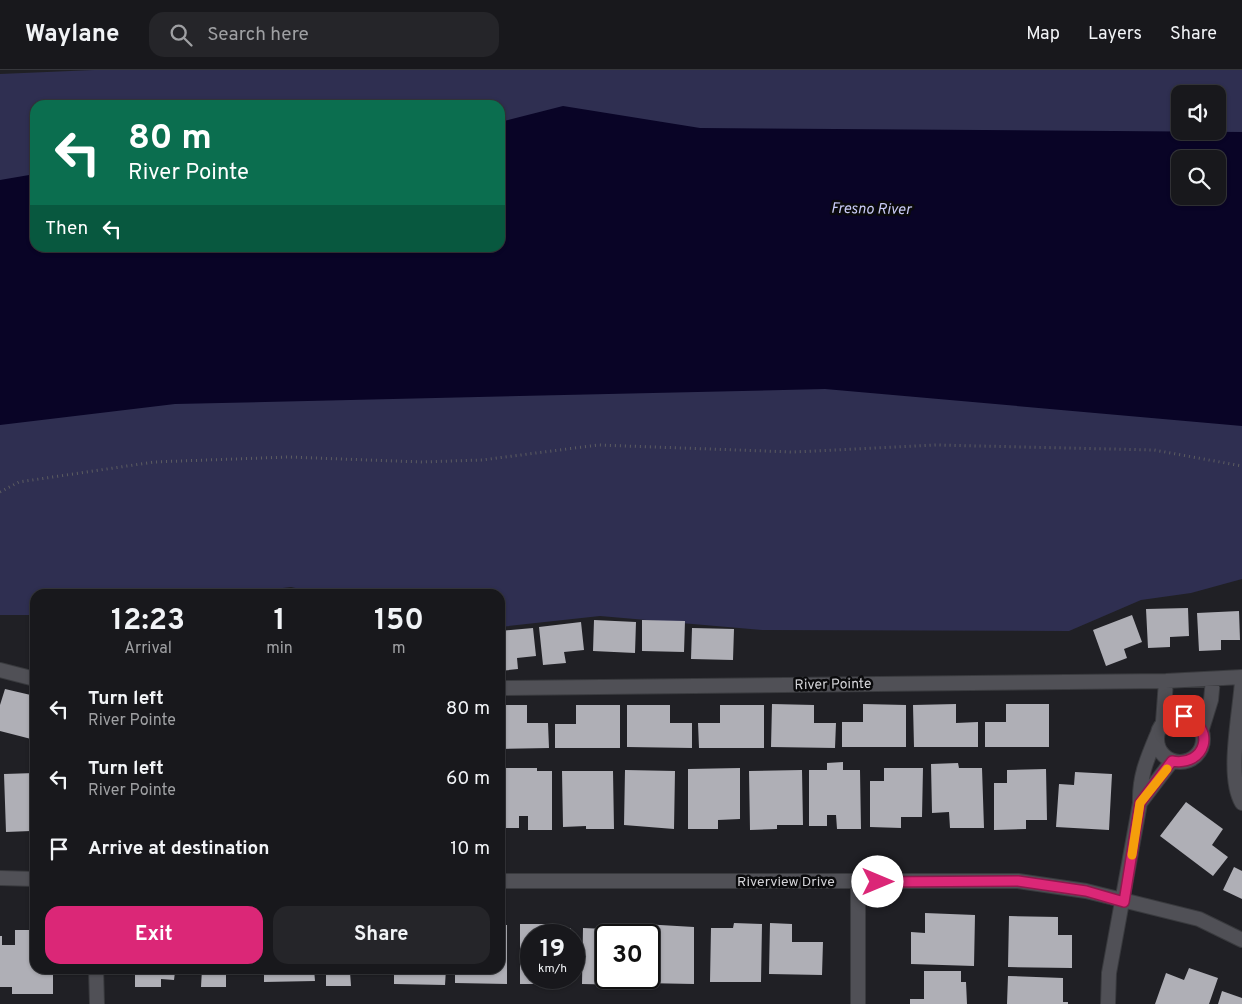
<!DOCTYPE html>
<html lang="en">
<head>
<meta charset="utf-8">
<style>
	body { margin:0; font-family:Overpass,sans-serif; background:#252529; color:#f1f3f6; height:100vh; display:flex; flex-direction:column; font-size:19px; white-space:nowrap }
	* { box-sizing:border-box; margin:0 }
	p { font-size:16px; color:#9fa0a3 }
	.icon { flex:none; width:28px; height:28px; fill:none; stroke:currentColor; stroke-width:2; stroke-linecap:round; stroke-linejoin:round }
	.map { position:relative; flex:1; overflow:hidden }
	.panel { position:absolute; left:30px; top:519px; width:475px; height:385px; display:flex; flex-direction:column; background:#18181c; border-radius:15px; box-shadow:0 1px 4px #0004,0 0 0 1px #36373b }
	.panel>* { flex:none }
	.banner { position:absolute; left:30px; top:30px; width:475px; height:152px; border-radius:15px; box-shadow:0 1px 4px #0004,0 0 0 1px #36373b; background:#0b6e4f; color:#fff; overflow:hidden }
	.controls { position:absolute; left:1171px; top:15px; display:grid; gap:10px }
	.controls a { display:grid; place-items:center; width:55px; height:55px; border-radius:10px; background:#18181c; box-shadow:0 1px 4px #0004,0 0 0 1px #36373b; font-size:25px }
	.speed { position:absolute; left:520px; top:854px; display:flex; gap:10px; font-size:25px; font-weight:700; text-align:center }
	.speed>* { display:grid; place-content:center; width:65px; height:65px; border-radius:50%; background:#18181c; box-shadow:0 1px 4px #0004,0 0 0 1px #36373b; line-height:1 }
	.speed small { font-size:12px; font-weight:400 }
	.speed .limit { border:2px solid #111; border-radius:8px; background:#fff; color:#111 }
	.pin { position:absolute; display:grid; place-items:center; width:42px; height:42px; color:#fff; margin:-21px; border-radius:10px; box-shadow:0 2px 8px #0006 }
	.me { position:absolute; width:55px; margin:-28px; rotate:90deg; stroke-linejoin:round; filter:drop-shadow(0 0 4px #0008) }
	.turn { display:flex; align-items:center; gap:18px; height:105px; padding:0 15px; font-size:22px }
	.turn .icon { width:65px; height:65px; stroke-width:2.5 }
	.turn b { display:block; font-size:35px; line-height:42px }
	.then { display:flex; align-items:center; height:48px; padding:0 15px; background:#0003; gap:10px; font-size:19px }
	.eta { display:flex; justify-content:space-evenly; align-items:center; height:85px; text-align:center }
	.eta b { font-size:30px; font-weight:700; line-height:35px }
	.cta { display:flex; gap:10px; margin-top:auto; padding:10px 15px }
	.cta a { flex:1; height:58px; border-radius:15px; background:#db2777; color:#fff; font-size:20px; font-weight:700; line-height:58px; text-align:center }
	.cta a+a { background:#252529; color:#f1f3f6 }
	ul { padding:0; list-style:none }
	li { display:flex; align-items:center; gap:15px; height:70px; padding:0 15px }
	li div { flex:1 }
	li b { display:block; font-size:19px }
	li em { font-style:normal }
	header { display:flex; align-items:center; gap:30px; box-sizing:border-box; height:70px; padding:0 25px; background:#18181c; border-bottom:1px solid #36373b }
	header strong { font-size:24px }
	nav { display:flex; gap:28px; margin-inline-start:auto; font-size:18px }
	.search { width:350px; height:45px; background:#252529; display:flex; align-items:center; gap:12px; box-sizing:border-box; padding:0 18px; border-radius:15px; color:#9fa0a3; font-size:19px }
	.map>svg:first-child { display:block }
	.green { fill:#2f2f51; fill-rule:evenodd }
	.water { fill:#090426; fill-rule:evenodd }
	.building { fill:#afafb6 }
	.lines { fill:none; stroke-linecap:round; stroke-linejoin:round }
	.minor-casing { stroke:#393a3e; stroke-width:16 }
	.path { stroke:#5d5d61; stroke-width:3; stroke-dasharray:1 4; stroke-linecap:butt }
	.minor { stroke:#505056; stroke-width:14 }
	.route-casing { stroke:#8e194d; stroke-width:12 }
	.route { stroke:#db2777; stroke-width:9 }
	.slow { stroke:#f59e0b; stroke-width:9 }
	.labels { text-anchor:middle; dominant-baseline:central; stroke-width:5; stroke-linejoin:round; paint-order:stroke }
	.street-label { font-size:14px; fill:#d3d3d7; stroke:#0a0a0c }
	.water-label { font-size:15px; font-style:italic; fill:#c8caf5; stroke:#0a0a0c }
</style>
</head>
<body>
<header>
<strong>Waylane</strong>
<div class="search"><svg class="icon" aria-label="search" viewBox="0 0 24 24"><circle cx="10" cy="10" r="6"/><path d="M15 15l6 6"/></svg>Search here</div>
<nav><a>Map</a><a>Layers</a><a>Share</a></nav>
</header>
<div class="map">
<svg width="1242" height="934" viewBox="0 0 1242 934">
	<rect width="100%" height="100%" fill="#202025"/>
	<path class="green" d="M94 0H1242V509L1191 523 1141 530 1069 561 762 560 600 546 500 557V524H322L291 517 232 524H35V545H0V4ZM1180 24H1218V61H1180ZM35 35H500V178H35ZM1180 89H1218V126H1180Z"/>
	<path class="water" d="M563 36 700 58 1242 62V356L825 319 175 334 0 355V110L35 104V178H500V52ZM1180 89H1218V126H1180Z"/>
	<path class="building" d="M1188 538 1189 566 1170 567V577L1148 578 1146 539Z
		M1239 541 1240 570H1221V580L1199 581 1197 543Z
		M1132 545 1142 572 1124 579 1127 588 1106 596 1093 560Z
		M594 550 636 552 635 583 593 581Z
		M642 550 685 551 684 582 642 581Z
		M581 552 584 580 564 582 566 593 543 595 539 557Z
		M533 558 536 586 517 588 518 599 500 601V561Z
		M692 558 734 559 733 590 691 589Z
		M5 619 35 626V670L0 661V635Z
		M772 634 814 635V653H836L835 678 771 677Z
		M863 634 906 635V677H842V652H863Z
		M956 634V653L978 652V677H914L913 635Z
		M1006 634H1049V677H985V652H1006Z
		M500 635H527V653H548L549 678 500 679Z
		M576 635H620V678H555V654H576Z
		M627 635H670V653H692V678L627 677Z
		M720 635H764V678H699L698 653H720Z
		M843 692V700H860L861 759H837L836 745H827V756H809V700H827V693Z
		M958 693 959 698H982L984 758H950L949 742 932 743 931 694Z
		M500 698H537V701H552V760H528V746H519V758H501Z
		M740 698V749L718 750V759H688V699Z
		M884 698H923L922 747H901V758L870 757V711H884Z
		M1046 699 1047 750H1026V759L994 760V713H1007V700Z
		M625 700 675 701 674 759 624 755Z
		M802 700 803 755H777V759L750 760 749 701Z
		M562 701H613L614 759H586V756L563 757Z
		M1075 702 1112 704 1109 760 1056 757 1059 714 1074 715Z
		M35 703V749H31V761L6 762 4 704Z
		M1186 732 1223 759 1212 775 1228 787 1213 806 1160 766Z
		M1234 797 1242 801V829L1223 820Z
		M925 843 975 845 974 896 911 894V862L925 863Z
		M1009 846 1058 847V865H1072V898L1008 897Z
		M606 853 634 854V865H606V908H633V915L582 914 583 858 606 859Z
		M734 853 762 854 761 912H710L711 858H733Z
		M770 853 792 854V872H823L822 905 769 904Z
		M520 854H546V858H571V865H531V908H571V914H520Z
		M643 854 694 857V914L642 913V908H649V865H643Z
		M500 855H507V914L455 913V899H500Z
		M15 860H35V899H53V924H12V917H0V866H2V875H15Z
		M1189 898 1218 908 1209 934H1155L1166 903 1184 910Z
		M135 899H189V902H175L174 910 161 909V917H135Z
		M202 899H254V902H226V917H201Z
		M264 899H314L315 911 264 912Z
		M326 899H378V901L350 902 351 916H326Z
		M394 899H446L445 915 394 914Z
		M924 901H961V912H966L967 934H910V929H924Z
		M1008 906 1063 908V932H1068V934H1007Z
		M1222 921 1242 928V934H1218Z"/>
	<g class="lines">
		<g class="minor-casing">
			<path id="minor" d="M0 600 35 609
				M1242 611C1240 644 1226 706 1242 733
				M500 618 1166 611 1242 607
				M1157 669a23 23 0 1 1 46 0a23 23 0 1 1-46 0Z
				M1163 652 1166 611
				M1202 659 1211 630 1213 609
				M1140 733 1172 691
				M0 808 35 809
				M500 811H1018L1086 821 1199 849 1242 870
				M96 899 97 934
				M858 934V812
				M1108 934 1109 903 1140 733C1139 707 1147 689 1157 665"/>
		</g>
		<path class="path" d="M0 422 19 412 154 392 288 387 422 392 482 390 598 375 793 382 936 375 1154 380 1242 396"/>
		<use href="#minor" class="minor"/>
	</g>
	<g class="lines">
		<g class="route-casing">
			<path id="route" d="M878 812 1018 811 1086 821 1124 832 1140 733 1172 691C1206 697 1217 657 1184 646"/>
		</g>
		<use href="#route" class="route"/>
		<path class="slow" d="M1132 785 1140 733 1167 699"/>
	</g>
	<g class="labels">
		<g class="street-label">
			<text transform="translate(833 615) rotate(-1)">River Pointe</text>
			<text x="786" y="812">Riverview Drive</text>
		</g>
		<g class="water-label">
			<text transform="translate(871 140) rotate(1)">Fresno River</text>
		</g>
	</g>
</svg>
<div class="controls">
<a><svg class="icon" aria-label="sound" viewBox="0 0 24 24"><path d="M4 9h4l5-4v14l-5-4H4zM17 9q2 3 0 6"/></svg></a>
<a><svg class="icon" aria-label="search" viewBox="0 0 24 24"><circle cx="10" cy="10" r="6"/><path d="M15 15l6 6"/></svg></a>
</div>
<div class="speed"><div>19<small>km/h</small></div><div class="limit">30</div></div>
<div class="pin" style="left:1184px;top:646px;background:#d93025"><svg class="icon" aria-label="arrive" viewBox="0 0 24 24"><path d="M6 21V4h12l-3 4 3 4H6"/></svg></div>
<svg class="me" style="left:878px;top:812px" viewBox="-20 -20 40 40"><circle r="19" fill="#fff"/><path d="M0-13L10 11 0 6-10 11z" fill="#db2777"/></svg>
<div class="banner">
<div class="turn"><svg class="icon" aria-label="left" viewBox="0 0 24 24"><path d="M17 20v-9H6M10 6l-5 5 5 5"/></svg><div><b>80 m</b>River Pointe</div></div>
<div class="then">Then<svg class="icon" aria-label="left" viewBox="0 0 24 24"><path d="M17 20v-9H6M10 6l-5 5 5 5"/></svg></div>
</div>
<section class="panel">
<div class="eta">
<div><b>12:23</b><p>Arrival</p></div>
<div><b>1</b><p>min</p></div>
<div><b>150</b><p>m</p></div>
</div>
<ul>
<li><svg class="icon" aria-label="left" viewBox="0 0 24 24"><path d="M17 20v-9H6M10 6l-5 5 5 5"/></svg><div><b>Turn left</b><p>River Pointe</p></div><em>80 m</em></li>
<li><svg class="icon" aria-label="left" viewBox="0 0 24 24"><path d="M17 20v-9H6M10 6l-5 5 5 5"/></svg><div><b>Turn left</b><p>River Pointe</p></div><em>60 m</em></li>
<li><svg class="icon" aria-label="arrive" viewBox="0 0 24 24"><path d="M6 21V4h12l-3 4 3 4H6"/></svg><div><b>Arrive at destination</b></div><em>10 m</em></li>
</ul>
<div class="cta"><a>Exit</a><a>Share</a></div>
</section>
</div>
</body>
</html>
